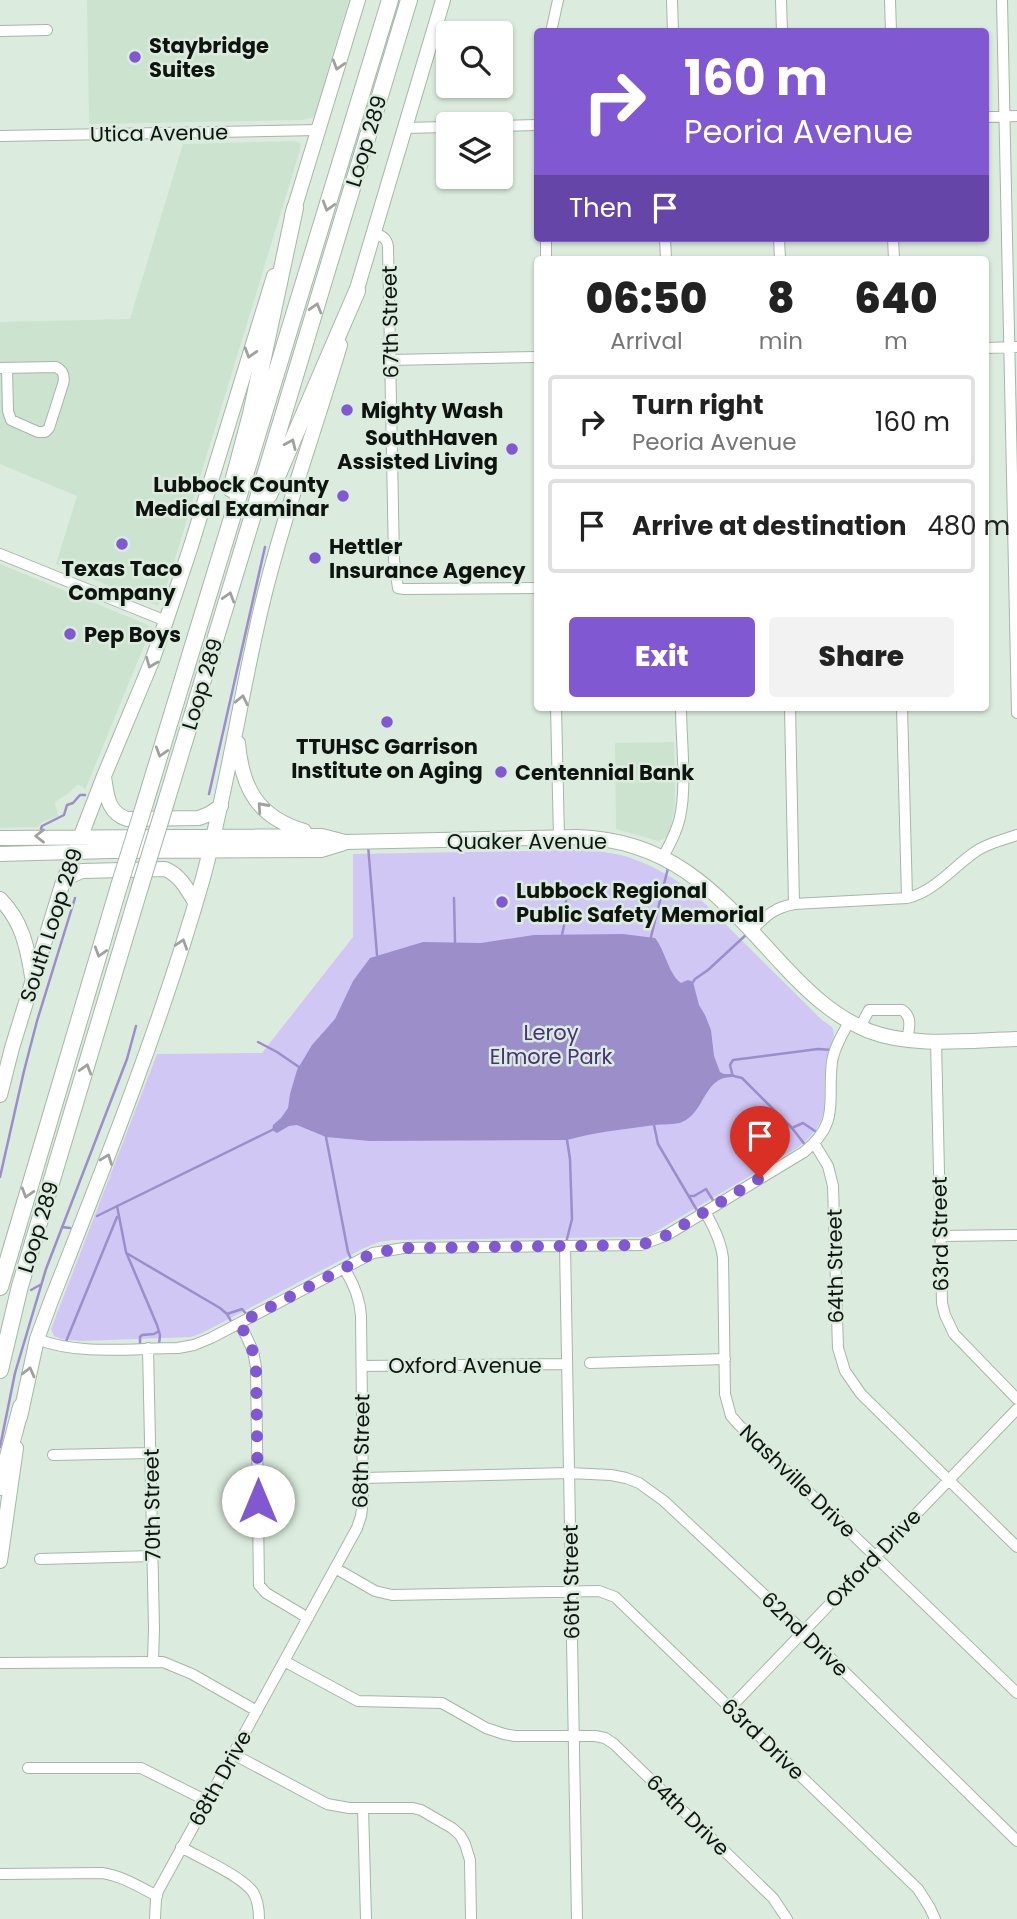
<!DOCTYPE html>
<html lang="en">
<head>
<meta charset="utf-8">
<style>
	body { margin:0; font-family:Poppins,sans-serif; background:#f2f2f2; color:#222; height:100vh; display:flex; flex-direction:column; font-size:26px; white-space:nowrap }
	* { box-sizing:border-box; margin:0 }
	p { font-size:23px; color:#767676 }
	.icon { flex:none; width:38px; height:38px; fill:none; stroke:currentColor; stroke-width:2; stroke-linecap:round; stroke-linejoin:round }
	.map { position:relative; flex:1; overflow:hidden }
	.panel { position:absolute; left:534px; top:256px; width:455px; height:455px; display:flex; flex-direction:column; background:#fff; border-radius:7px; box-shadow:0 2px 5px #0004 }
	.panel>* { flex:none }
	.guide { position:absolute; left:534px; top:28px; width:455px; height:214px; border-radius:7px; box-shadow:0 2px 5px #0004; background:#7f58d2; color:#fff; overflow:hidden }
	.fabs { position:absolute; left:436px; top:21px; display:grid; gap:14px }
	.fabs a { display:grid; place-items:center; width:77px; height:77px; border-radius:7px; background:#fff; box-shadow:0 2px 5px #0004; font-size:35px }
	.pin { position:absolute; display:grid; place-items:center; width:60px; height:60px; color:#fff; margin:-72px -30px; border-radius:50% 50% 50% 0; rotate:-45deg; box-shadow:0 0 7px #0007 }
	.pin .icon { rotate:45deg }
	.me { position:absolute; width:77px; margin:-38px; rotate:0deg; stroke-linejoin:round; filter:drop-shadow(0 0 5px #0008) }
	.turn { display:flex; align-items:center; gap:24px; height:147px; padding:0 35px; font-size:32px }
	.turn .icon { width:91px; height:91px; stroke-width:2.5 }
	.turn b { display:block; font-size:49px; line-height:60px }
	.then { display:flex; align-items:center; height:66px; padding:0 35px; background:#0003; gap:14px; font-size:26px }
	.eta { display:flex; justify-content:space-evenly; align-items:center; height:119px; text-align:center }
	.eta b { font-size:42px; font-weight:800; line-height:49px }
	.button { display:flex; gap:14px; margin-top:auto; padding:14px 35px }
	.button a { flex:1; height:80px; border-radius:7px; background:#7f58d2; color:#fff; font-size:28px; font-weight:800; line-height:80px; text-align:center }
	.button a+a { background:#f2f2f2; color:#222 }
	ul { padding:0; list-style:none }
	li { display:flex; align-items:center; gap:21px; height:94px; margin:0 14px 10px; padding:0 21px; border:4px solid #e0e0e0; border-radius:7px }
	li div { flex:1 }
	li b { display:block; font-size:26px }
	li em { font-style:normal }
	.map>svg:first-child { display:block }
	.built { fill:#cce3d0 }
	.green { fill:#d0c7f5 }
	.water { fill:#9c8ec9 }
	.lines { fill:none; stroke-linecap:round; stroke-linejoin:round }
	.stream { stroke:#9c8ec9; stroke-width:2.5 }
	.minor-casing { stroke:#a6b6a8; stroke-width:12 }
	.major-casing { stroke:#a6b6a8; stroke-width:16 }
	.highway-casing { stroke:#a6b6a8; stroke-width:18 }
	.minor { stroke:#fff; stroke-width:10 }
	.major { stroke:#fff; stroke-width:14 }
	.highway { stroke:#fff; stroke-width:16 }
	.highway-bridge-casing { stroke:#a6b6a8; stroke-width:18; stroke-linecap:butt }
	.highway-bridge { stroke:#fff; stroke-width:16 }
	.oneway { stroke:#9fa19f }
	.route { stroke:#7f58d2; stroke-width:12; stroke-dasharray:0 21.6 }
	.poi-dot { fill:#7f58d2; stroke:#dbecde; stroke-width:2.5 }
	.labels { text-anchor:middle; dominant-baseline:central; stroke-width:5; stroke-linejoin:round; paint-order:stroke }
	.poi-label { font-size:21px; font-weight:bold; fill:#0f1410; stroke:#dbecde; text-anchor:start }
	.street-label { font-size:21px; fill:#0f1410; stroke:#dbecde }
	.park-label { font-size:21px; fill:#483179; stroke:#dbecde }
</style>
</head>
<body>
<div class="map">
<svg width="1017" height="1919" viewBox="0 0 1017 1919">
	<rect width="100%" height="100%" fill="#dbecde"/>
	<path class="built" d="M87 0H349L314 117 303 120 89 124Z
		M296 141 301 144 300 150 167 585 158 606 56 564 77 496 0 464V322L130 319 183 144Z
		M0 564 148 625 151 629 85 790 82 786 77 785 70 792 55 802 58 816 42 822 38 827 0 828Z
		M674 742 675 806 671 826 666 838 658 841 616 829 615 743Z"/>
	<path class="green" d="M576 850C587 851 599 851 610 853 639 857 667 874 691 890L822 1020 832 1027C838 1039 827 1051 826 1064 821 1103 835 1119 797 1148L650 1235 640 1237 393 1240 379 1242 364 1248 202 1333 191 1337 81 1341 61 1339 54 1336 51 1329 157 1054 262 1053 353 937V854Z"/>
	<path class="water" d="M623 934 655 938C665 950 669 975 681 983L688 980 693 982 699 1005 705 1015 711 1030 714 1056 720 1072 724 1074H734L733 1077C703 1076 706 1112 682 1122 675 1125 663 1124 655 1125 625 1129 596 1132 567 1140L370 1141 326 1137 297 1125 289 1126 277 1133 272 1130 273 1125 281 1118 288 1108 290 1094 297 1070 312 1045 335 1019 353 981 370 958 423 942 481 943 534 935Z"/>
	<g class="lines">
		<path class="stream" d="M209 794 265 547
			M41 829 42 826 64 815 67 805 73 803 80 795H85
			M368 845 377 955
			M454 898 455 942
			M562 935 566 916V893
			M651 937 668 868
			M693 982 695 979 708 970 748 933
			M258 1042 277 1052 299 1067
			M732 1073 730 1065 733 1060 818 1049 832 1050
			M734 1076 742 1078 792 1128 806 1146
			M654 1125 658 1144 698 1212
			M794 1127 803 1123 818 1133
			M326 1137 348 1252 352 1261
			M0 1177 24 1071 37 1021 75 898
			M689 1196H694L706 1189 714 1202
			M117 1206 126 1252 157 1325 160 1335 159 1345
			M97 1216 272 1130
			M62 1227 70 1228
			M566 1243 572 1219 570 1159 567 1140
			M128 1254 220 1308 227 1314 232 1323
			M31 1290 40 1285
			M227 1314 242 1309 247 1315
			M65 1344 117 1217
			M140 1345V1337L142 1335 154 1334 159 1331
			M0 1447 15 1373 46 1269 127 1059 136 1026"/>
		<g class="minor-casing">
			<path id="minor" d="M672 0 673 32
				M781 0 782 32
				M890 0 891 32
				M1002 0 1017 713
				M0 31 47 30
				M551 32 558 0
				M985 117 1017 116
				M500 126 537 125
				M404 128 448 127
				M0 136 319 130
				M373 232C381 236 387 237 388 247L394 560 398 588 404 589 537 588
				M546 238V259
				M665 238 666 259
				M779 238 780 259
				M893 238 894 259
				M985 348 1017 347
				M390 360 537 357
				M0 368 56 367C64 371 65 376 63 384L49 428 45 432H38L11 420 8 411 7 368
				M0 554 166 621
				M556 707 559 838
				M790 707 794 904
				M902 707 907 898
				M663 857C670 844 677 831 680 817 687 786 681 739 681 707
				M751 931C766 916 773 908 794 904L907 898C934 892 953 867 975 852 987 843 1003 840 1017 835
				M860 1027 869 1010H902C913 1017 909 1029 907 1040
				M936 1041 942 1303 945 1315 954 1334 1017 1399
				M814 1143 828 1166 833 1186 838 1348 845 1371 861 1394 1017 1547
				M705 1212C714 1227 721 1241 723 1258L725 1394 731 1416 739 1425 1017 1693
				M940 1236 1017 1235
				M565 1246 577 1919
				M240 1323 253 1351 256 1367 259 1585 266 1593 308 1618
				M37 1339C80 1356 133 1348 178 1348L194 1345 211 1338 373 1253 404 1248 641 1245 667 1235 804 1152C841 1122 827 1101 832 1062 834 1048 842 1035 849 1022
				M148 1348 154 1628 153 1661
				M590 1363 725 1359
				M362 1366 567 1364
				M53 1455 151 1453
				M363 1478 569 1473 611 1475 626 1478 639 1483 664 1501 803 1631 1017 1841
				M40 1559 153 1556
				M335 1568 375 1591 392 1595 599 1591 615 1597 918 1889 930 1908 935 1919
				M284 1661 358 1701 442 1703 486 1728 504 1734 515 1736H595L605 1738 614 1744 773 1898 787 1919
				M0 1663 163 1662 192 1674 257 1711
				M730 1708 1017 1409
				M233 1754 327 1804 349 1808H413L421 1810 452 1828 460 1835 465 1844 470 1860 471 1919
				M28 1768H141L207 1801
				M363 1808 366 1919
				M181 1847C200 1858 240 1875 253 1892 258 1900 259 1910 259 1919
				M0 1874 102 1873C122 1876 138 1886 157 1896
				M155 1919 156 1899 158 1891 357 1528 361 1516 363 1499 361 1316C360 1298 354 1284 344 1268"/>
		</g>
		<g class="major-casing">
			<path id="major" d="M292 216 358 0
				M354 299 443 0
				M238 743C242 789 258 817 304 831
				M104 777C107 795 107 812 127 819L199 818 209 814 221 806
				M0 838 322 836 345 842 577 837C675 840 720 897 782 964 808 992 833 1016 869 1031 913 1048 971 1040 1017 1039
				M0 854 110 851 321 850 344 843
				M63 884 68 877 82 871 165 869C180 875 187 889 195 902
				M0 899C22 921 27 946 32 976
				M0 1095 12 1048 62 885 104 776 152 661 166 621 191 546 274 276
				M20 1417 37 1339 51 1301C106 1162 162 1022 203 878 227 789 240 698 261 609 282 520 314 433 340 345
				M0 1561 16 1448"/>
		</g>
		<g class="highway-casing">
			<path id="highway" d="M231 489 251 414 295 208
				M269 495 357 291
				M166 802 409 0
				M145 803 390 0
				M0 1287 119 886
				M0 1370 20 1286 140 887
				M0 1487 21 1407"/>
		</g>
		<use href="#minor" class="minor"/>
		<use href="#major" class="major"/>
		<use href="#highway" class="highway"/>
		<g class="highway-bridge-casing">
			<path id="highway-bridge" d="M119 886 145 803
				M140 887 166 802"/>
		</g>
		<use href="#highway-bridge" class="highway-bridge"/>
	</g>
	<defs><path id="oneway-chevron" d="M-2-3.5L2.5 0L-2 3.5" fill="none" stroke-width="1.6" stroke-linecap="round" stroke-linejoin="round" transform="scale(1.75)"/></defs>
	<g class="oneway">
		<use href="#oneway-chevron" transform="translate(338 65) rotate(107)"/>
		<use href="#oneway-chevron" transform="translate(328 206) rotate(107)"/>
		<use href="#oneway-chevron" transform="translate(316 308) rotate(-74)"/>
		<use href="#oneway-chevron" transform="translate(250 353) rotate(107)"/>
		<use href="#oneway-chevron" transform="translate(291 444) rotate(-66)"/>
		<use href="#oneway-chevron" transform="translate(229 597) rotate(-73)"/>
		<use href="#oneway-chevron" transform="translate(151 663) rotate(112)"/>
		<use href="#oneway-chevron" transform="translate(242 700) rotate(-78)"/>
		<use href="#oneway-chevron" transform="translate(161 752) rotate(107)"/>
		<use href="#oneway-chevron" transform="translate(262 807) rotate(-132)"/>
		<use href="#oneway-chevron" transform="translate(40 836) rotate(180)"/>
		<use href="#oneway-chevron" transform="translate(182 944) rotate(-72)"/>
		<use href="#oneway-chevron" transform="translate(100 952) rotate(107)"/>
		<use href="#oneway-chevron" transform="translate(86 1069) rotate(-73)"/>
		<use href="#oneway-chevron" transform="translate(107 1159) rotate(-69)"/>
		<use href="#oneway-chevron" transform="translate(27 1193) rotate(107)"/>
		<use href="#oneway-chevron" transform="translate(29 1372) rotate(-76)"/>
	</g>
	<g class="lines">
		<path class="route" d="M258 1501 256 1367 253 1352 240 1323 373 1253 404 1248 641 1245 667 1235 760 1178"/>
	</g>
	<g class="poi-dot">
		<circle cx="135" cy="57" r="7"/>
		<circle cx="347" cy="410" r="7"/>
		<circle cx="512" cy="449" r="7"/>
		<circle cx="343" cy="496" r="7"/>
		<circle cx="122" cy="544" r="7"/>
		<circle cx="315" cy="558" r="7"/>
		<circle cx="70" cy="634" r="7"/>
		<circle cx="387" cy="722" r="7"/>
		<circle cx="501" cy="772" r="7"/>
		<circle cx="502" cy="902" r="7"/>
	</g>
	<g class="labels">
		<g class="poi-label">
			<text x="149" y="45">Staybridge<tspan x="149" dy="24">Suites</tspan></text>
			<text x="361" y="410">Mighty Wash</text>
			<text x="498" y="437" text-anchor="end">SouthHaven<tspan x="498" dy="24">Assisted Living</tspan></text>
			<text x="329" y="484" text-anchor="end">Lubbock County<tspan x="329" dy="24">Medical Examinar</tspan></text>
			<text x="329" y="546">Hettler<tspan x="329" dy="24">Insurance Agency</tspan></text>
			<text x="122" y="568" text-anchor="middle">Texas Taco<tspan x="122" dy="24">Company</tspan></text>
			<text x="84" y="634">Pep Boys</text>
			<text x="387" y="746" text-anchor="middle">TTUHSC Garrison<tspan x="387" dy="24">Institute on Aging</tspan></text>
			<text x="515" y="772">Centennial Bank</text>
			<text x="516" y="890">Lubbock Regional<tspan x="516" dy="24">Public Safety Memorial</tspan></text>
		</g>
		<g class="street-label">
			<text transform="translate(159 133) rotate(-1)">Utica Avenue</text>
			<text transform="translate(366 141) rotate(-73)">Loop 289</text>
			<text transform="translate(390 322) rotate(-91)">67th Street</text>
			<text transform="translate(202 684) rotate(-73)">Loop 289</text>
			<text x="527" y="841">Quaker Avenue</text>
			<text transform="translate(51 925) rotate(-72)">South Loop 289</text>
			<text transform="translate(38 1227) rotate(-73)">Loop 289</text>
			<text transform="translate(940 1234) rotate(-91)">63rd Street</text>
			<text transform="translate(835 1266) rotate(-91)">64th Street</text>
			<text x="465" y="1365">Oxford Avenue</text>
			<text transform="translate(361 1451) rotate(-89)">68th Street</text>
			<text transform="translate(798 1481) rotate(44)">Nashville Drive</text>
			<text transform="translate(152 1505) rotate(-91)">70th Street</text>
			<text transform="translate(873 1558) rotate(-46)">Oxford Drive</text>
			<text transform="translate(571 1582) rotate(-91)">66th Street</text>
			<text transform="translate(805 1634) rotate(44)">62nd Drive</text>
			<text transform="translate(763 1739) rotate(44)">63rd Drive</text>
			<text transform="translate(220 1778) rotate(-61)">68th Drive</text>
			<text transform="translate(688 1815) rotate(44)">64th Drive</text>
		</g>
		<g class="park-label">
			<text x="551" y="1032">Leroy<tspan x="551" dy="24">Elmore Park</tspan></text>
		</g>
	</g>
</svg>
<div class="fabs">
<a><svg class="icon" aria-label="search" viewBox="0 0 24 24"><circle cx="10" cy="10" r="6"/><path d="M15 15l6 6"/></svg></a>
<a><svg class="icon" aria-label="layers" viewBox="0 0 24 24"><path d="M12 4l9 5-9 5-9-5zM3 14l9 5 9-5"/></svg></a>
</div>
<div class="pin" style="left:760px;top:1178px;background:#d93025"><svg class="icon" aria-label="arrive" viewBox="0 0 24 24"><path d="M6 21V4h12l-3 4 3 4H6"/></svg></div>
<svg class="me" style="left:258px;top:1501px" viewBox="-20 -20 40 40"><circle r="19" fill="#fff"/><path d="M0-13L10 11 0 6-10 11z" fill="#7f58d2"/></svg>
<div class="guide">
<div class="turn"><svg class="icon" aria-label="right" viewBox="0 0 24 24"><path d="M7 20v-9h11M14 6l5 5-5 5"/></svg><div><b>160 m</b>Peoria Avenue</div></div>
<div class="then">Then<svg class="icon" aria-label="arrive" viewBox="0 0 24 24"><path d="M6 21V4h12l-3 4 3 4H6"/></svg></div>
</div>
<section class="panel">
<div class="eta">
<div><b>06:50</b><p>Arrival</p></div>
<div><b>8</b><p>min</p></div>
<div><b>640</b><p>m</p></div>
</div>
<ul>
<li><svg class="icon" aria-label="right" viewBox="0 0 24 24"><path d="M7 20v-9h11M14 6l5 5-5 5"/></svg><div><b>Turn right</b><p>Peoria Avenue</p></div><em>160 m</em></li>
<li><svg class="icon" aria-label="arrive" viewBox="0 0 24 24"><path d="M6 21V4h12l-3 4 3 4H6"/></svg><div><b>Arrive at destination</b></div><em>480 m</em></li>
</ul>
<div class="button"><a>Exit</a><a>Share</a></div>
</section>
</div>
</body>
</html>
